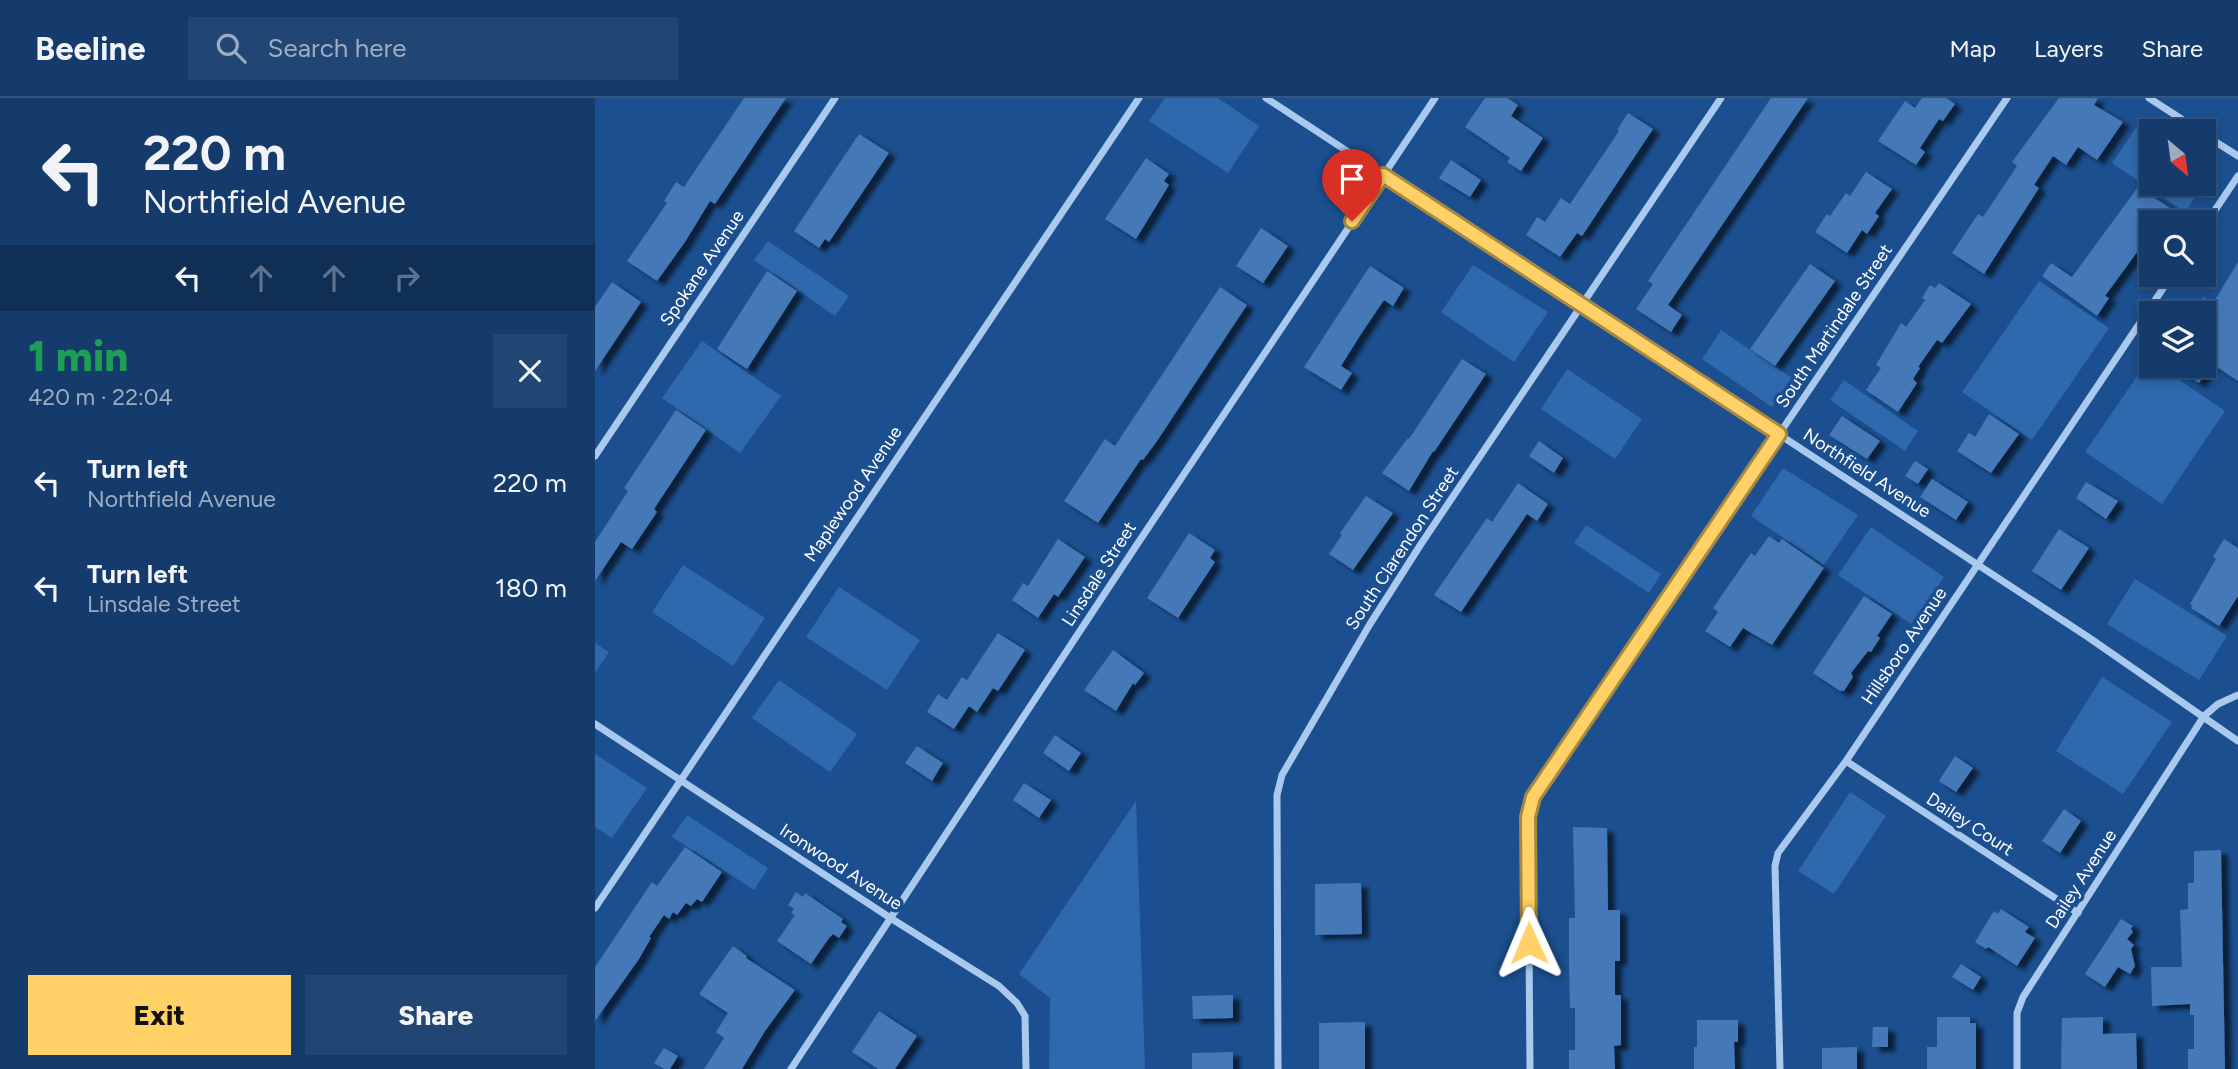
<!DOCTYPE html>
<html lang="en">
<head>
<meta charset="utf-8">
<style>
	body { margin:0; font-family:Figtree,sans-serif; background:#214673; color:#f1f3f6; height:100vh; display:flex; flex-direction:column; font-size:26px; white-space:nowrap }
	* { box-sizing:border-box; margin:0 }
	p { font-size:23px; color:#9dadc1 }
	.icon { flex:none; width:38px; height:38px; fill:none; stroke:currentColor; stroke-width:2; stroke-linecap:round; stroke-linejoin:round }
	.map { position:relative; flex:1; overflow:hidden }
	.panel { display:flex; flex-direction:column; background:#143b6b; width:595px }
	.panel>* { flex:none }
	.banner { background:#143b6b; color:#f1f3f6; overflow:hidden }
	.needle { width:46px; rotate:151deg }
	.tools { position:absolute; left:1544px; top:21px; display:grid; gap:14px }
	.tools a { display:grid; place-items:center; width:77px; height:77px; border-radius:0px; background:#143b6b; box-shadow:0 4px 10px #0003,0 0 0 2px #33557e; font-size:35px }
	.pin { position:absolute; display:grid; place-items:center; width:60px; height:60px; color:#fff; margin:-72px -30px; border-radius:50% 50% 50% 0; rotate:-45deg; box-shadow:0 0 7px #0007 }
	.pin .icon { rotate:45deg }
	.me { position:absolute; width:77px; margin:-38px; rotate:359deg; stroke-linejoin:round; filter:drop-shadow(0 0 5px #0008) }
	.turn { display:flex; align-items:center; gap:24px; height:147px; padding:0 28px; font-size:32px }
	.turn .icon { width:91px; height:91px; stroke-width:2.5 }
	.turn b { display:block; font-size:49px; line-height:60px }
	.lanes { display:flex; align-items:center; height:66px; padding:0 28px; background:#0003; justify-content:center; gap:35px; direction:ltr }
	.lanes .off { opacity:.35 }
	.round { display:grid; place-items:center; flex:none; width:74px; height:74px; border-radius:0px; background:#214673 }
	.summary { display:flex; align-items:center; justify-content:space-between; height:119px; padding:0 28px }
	h1 { font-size:42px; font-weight:800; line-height:52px; color:#1e9e55 }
	.button { display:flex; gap:14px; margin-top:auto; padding:14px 28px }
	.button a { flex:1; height:80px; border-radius:0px; background:#ffd166; color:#111; font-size:28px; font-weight:800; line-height:80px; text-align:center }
	.button a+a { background:#214673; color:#f1f3f6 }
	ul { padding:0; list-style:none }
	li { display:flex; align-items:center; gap:21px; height:105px; padding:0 28px }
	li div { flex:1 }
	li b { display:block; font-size:26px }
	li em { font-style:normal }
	header { display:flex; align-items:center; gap:42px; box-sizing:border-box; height:98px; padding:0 35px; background:#143b6b; border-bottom:2px solid #33557e }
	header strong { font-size:33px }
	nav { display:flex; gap:38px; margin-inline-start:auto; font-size:24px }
	.search { width:490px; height:63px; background:#214673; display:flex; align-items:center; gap:18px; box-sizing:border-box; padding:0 24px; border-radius:0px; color:#9dadc1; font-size:26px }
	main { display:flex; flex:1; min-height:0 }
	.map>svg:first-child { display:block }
	.green { fill:#2e69ad }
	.building { fill:#4478b7; filter:url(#shadow) }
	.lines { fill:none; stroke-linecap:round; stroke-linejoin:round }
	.minor { stroke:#a9c9ee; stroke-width:7 }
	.route-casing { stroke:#a68842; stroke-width:18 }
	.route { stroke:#ffd166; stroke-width:12 }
	.labels { text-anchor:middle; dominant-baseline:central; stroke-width:7; stroke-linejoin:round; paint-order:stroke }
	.street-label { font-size:18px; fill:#fff; stroke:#1b4f8f }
</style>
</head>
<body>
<header>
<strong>Beeline</strong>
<div class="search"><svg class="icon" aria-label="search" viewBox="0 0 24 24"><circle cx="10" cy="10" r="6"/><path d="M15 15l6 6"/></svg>Search here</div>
<nav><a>Map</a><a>Layers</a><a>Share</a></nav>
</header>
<main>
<section class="panel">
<div class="banner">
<div class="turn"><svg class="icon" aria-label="left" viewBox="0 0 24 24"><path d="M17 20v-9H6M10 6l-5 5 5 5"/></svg><div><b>220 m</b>Northfield Avenue</div></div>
<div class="lanes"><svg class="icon" aria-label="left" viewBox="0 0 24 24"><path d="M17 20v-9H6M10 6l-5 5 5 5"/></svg><svg class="icon off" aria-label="ahead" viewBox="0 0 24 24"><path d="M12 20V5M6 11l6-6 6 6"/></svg><svg class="icon off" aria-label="ahead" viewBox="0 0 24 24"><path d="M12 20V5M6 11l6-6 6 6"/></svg><svg class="icon off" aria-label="right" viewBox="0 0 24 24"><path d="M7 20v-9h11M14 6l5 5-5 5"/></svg></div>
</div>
<div class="summary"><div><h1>1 min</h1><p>420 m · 22:04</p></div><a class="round"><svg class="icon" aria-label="close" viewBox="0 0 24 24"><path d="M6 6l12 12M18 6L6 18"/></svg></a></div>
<ul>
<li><svg class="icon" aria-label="left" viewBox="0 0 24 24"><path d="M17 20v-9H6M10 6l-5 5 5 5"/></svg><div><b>Turn left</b><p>Northfield Avenue</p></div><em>220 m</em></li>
<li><svg class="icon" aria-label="left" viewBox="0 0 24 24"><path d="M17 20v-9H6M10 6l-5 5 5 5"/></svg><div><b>Turn left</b><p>Linsdale Street</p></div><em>180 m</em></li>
</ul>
<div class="button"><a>Exit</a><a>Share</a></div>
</section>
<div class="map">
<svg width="1643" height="971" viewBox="0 0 1643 971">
	<defs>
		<filter id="shadow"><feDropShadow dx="7" dy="4.5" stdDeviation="2" flood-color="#0009"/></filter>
	</defs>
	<rect width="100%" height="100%" fill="#1b4f8f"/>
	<path class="green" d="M570 0H623L664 28 633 75 554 23Z
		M1545 24 1559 33H1556V86H1608V67L1618 73 1590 114 1517 65Z
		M173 143 254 198 240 218 159 162Z
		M878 167 953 214 919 264 846 214Z
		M1444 183 1514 230 1437 342 1367 294Z
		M1126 232 1197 280 1177 309 1107 261Z
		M107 243 186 298 145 355 67 300Z
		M1554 261 1556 268H1564L1630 313 1567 406 1490 354Z
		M972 271 1047 321 1020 361 946 311Z
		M1249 282 1323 333 1310 353 1235 302Z
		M1188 370 1263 417 1229 467 1156 418Z
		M991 427 1066 476 1054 495 979 445Z
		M1276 429 1349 479 1316 526 1243 477Z
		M88 467 170 520 138 568 57 514Z
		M1540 481 1632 538 1604 582 1512 526Z
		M244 489 325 542 292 592 211 539Z
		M0 545 14 554 0 575Z
		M1507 579 1577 624 1528 696 1461 653Z
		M184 582 262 636 235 674 157 620Z
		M0 656 52 690 17 740 0 729Z
		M1255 694 1291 718 1239 796 1203 773Z
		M541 703 550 971H454L455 900 424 876Z
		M92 717 173 770 159 792 77 739Z"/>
	<path class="building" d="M149 0H191L120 106 115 103 90 144 62 183 32 163 72 105 69 103 81 84 89 89Z
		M890 0H912L923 7 916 18 948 40 926 73 912 64 915 60 870 29Z
		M1176 0H1213L1073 207 1087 217 1076 234 1041 211 1058 186 1053 183Z
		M1327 0H1351L1360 6 1348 23 1344 21 1325 50 1330 54 1321 67 1283 43 1310 3 1320 10Z
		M1464 0H1503L1499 7 1528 24 1502 62 1483 49 1471 67 1458 58 1439 87 1444 90 1389 176 1357 155 1383 116 1388 119 1422 68 1417 64Z
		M1033 15 1058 31 987 138 982 135 965 159 931 137 942 119 950 124 966 100 975 106 1024 33 1022 32Z
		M264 36 294 55 234 144 230 141 224 150 199 133Z
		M551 60 574 76 569 83 574 87 541 141 510 121Z
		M856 62 886 82 875 99 844 80Z
		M1271 74 1297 91 1280 115 1284 118 1272 136 1267 132 1252 155 1220 134 1232 116 1235 118 1251 95 1255 98Z
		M1543 89 1575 110 1565 124H1556V135L1510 198 1514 200 1502 218 1447 178 1456 165 1477 179Z
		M666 130 693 148 668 185 641 168Z
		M1643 164V283L1608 260V199L1618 205Z
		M1215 166 1240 183 1180 268 1155 251Z
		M775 168 809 190 798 208 789 202 766 236 746 268 757 275 746 292 709 269Z
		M172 173 202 193 152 271 122 251Z
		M17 184 46 204 0 273V209Z
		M1344 185 1376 206 1347 245 1342 242 1323 269 1325 270 1318 281 1322 285 1303 314 1271 292 1286 270 1281 267 1306 225 1311 229 1330 202 1327 200 1335 187 1340 190Z
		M625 189 652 207 562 343 548 362 546 361 503 425 469 403 510 341 520 348Z
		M867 261 891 276 839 354 838 353 814 393 787 375 813 340 814 341Z
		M1577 268H1615L1604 285Z
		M81 312 111 332 59 411 62 414 37 451 26 444 0 483V444L33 393 29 390Z
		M1394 316 1424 336 1396 375 1362 353 1374 335 1380 339Z
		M1247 318 1285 343 1272 361 1234 337Z
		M944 343 968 360 959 375 934 358Z
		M1320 363 1333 371 1323 386 1310 378Z
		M1337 381 1373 404 1361 422 1325 399Z
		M1491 384 1523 403 1511 421 1481 400Z
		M923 385 953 406 942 423 932 416 866 514 839 497 892 420 897 424Z
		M771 398 798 415 758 472 734 456 747 437 745 435Z
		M1464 431 1494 450 1466 492 1437 473Z
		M594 435 620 452 615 460 620 464 583 520 552 500Z
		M1174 438 1184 445 1187 441 1229 470 1177 547 1148 530 1135 549 1110 533 1123 514 1118 510 1156 455 1160 458Z
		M463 441 490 459 463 499 459 496 443 520 417 502 428 485 433 488Z
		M1629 441 1643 450V498L1624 528 1596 510 1598 508 1595 506 1621 461 1618 459Z
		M1269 498 1297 516 1282 538 1285 540 1276 554 1273 553 1256 575 1258 579 1249 593H1245L1218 575Z
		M403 535 430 552 403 593 398 590 382 614 374 608 359 631 332 614 343 596 352 602 367 579 372 582Z
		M518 552 549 575 540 587 538 585 521 613 489 592Z
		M460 637 486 655 474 673 448 655Z
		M322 648 348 665 337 683 310 665Z
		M1360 658 1378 670 1361 694 1344 683Z
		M429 685 456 702 444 720 418 702Z
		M1469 711 1486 723 1465 755 1447 743Z
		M978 729 1012 730 1013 812H1025V863H1020V897H1026V947L1019 948 1020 971H974V952H980V910H975L974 868V820H980Z
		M90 749 127 774 107 804 102 801 96 808 91 805 82 817 78 814 74 821 69 817 54 839 56 840 44 861 0 923V869L57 784 62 788Z
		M1626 752 1630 971H1593V951H1599V917H1595V906L1557 908 1556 869H1587L1585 812 1593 811V785H1599V753Z
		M766 785 767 836 720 837V786Z
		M201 794 208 799 210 795 248 821 246 824 252 828 244 840 238 836 234 840 216 866 182 843 200 817 196 815 199 811 193 807Z
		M1406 811 1434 829 1430 834 1440 840 1422 868 1393 849 1391 851 1380 844 1399 813 1403 816Z
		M1526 821 1538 828 1536 831 1538 834 1532 841 1539 847 1536 851 1540 868 1535 876 1523 869 1510 889 1490 876Z
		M138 848 152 858 151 860 200 892 170 933 147 971H109L129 940 121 934 133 915 104 896Z
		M1366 866 1386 879 1378 892 1357 879Z
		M638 897V920L598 921 597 898Z
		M284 913 322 938 300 971H283L257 954Z
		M1342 919H1375V925H1381V971H1332V949H1342Z
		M1508 919V936L1541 935 1542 971H1466L1467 920Z
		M1102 922H1143V944H1139L1140 971H1099V949H1102Z
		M770 924V971H724V925Z
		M1278 929H1293V949H1277Z
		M1262 949V971H1227V950Z
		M69 950 83 958 75 971H69L59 965Z
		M638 954V971H597V955Z"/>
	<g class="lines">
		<path class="minor" d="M671 0 1493 539 1643 643
			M1554 0 1605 33
			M1608 36 1643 58
			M1608 130 1643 78
			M0 358 240 0
			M0 626 297 821 404 888 422 905 430 918 431 971
			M1251 663 1483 815
			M0 810 544 0
			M196 971 541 448 840 0
			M683 971 682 697 687 677 775 526 826 446 1126 0
			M935 971 933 719 938 699 1412 0
			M1185 971 1180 768 1183 755 1251 663 1577 177
			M1422 971V915L1428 899 1609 618 1623 606 1643 597"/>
	</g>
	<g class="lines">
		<g class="route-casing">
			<path id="route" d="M757 123 788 77 1184 336 938 699 933 719 934 845"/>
		</g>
		<use href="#route" class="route"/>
	</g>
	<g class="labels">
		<g class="street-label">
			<text transform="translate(107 170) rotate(-56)">Spokane Avenue</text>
			<text transform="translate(1239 228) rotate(-56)">South Martindale Street</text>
			<text transform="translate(1272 375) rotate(33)">Northfield Avenue</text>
			<text transform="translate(258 396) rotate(-56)">Maplewood Avenue</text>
			<text transform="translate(807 450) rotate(-57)">South Clarendon Street</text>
			<text transform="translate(504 476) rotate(-57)">Linsdale Street</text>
			<text transform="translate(1309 548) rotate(-56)">Hillsboro Avenue</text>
			<text transform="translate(1375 726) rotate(33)">Dailey Court</text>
			<text transform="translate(246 769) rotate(33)">Ironwood Avenue</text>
			<text transform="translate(1486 781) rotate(-57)">Dailey Avenue</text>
		</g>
	</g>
</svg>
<div class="tools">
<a><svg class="needle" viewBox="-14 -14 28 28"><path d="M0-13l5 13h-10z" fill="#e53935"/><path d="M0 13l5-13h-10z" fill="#9dadc1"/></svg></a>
<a><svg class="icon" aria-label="search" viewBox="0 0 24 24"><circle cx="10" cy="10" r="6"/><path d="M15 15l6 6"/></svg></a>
<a><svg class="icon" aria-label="layers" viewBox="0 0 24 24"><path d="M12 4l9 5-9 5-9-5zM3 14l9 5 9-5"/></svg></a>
</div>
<div class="pin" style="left:757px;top:123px;background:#d93025"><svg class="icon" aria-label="arrive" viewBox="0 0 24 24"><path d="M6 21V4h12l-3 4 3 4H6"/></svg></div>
<svg class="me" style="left:934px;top:845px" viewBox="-20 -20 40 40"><path d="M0-17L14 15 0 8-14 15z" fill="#ffd166" stroke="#fff" stroke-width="4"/></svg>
</div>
</main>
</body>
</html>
